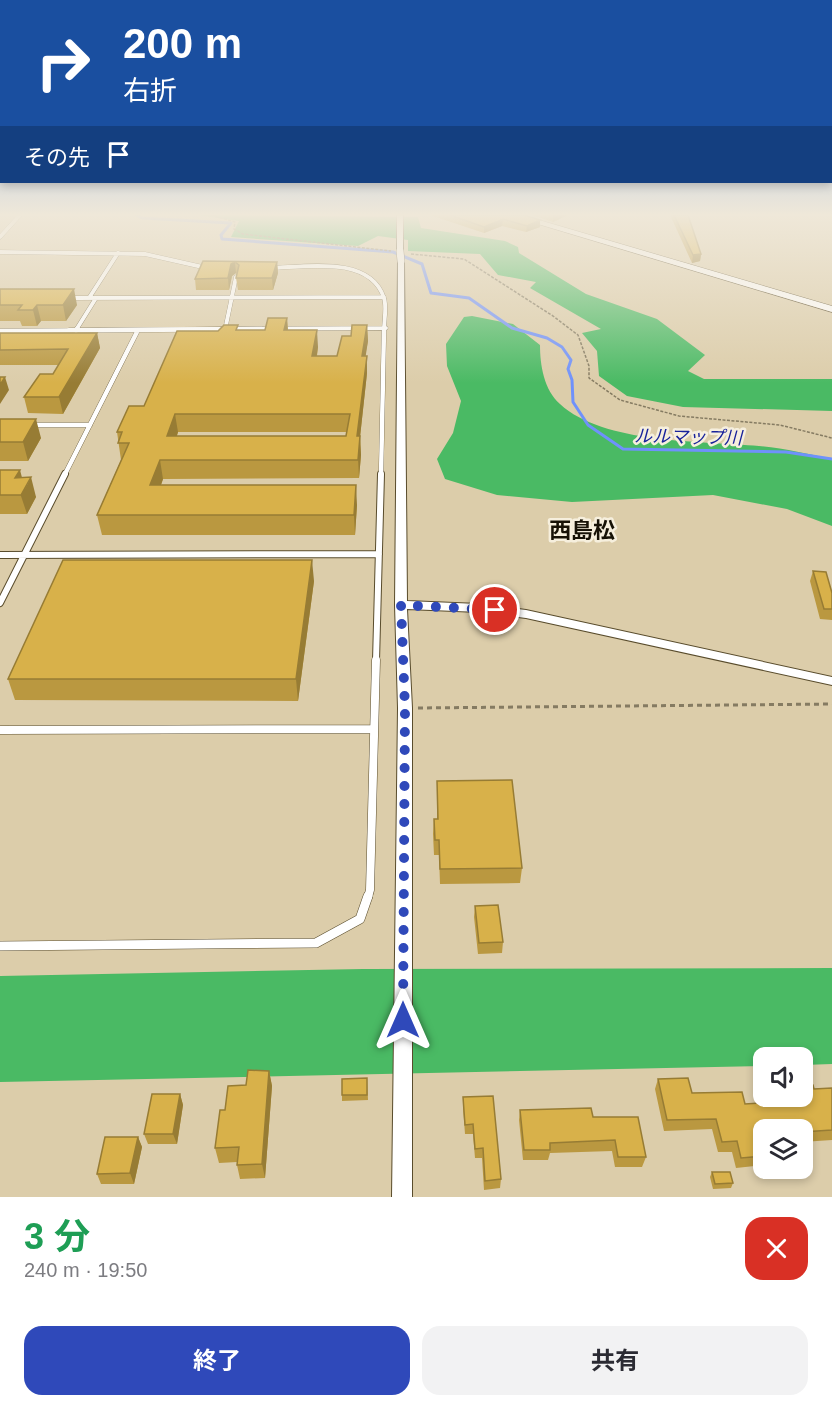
<!DOCTYPE html>
<html lang="ja">
<head>
<meta charset="utf-8">
<style>
	body { margin:0; font-family:Arial,"Noto Sans JP",sans-serif; background:#f2f2f3; color:#2b2b33; height:100vh; display:flex; flex-direction:column; font-size:22px; white-space:nowrap }
	* { box-sizing:border-box; margin:0 }
	p { font-size:20px; color:#7c7c81 }
	.icon { flex:none; width:33px; height:33px; fill:none; stroke:currentColor; stroke-width:2; stroke-linecap:round; stroke-linejoin:round }
	.map { position:relative; height:1197px; overflow:hidden }
	.details { display:flex; flex-direction:column; background:#fff; flex:1 }
	.details>* { flex:none }
	.guide { position:absolute; left:0px; top:0px; width:832px; height:183px; box-shadow:0 3px 9px #0003; background:#1a4fa0; color:#fff; overflow:hidden }
	.buttons { position:absolute; left:753px; top:1047px; display:grid; gap:12px }
	.buttons a { display:grid; place-items:center; width:60px; height:60px; border-radius:12px; background:#fff; box-shadow:0 3px 9px #0003; font-size:30px }
	.pin { position:absolute; display:grid; place-items:center; width:51px; height:51px; color:#fff; margin:-26px; border:3px solid #fff; border-radius:50%; box-shadow:0 2px 6px #0007 }
	.me { position:absolute; width:66px; margin:-33px; rotate:0deg; stroke-linejoin:round; filter:drop-shadow(0 0 4px #0008) }
	.turn { display:flex; align-items:center; gap:21px; height:126px; padding:0 24px; font-size:27px }
	.turn .icon { width:78px; height:78px; stroke-width:2.5 }
	.turn b { display:block; font-size:42px; line-height:51px }
	.then { display:flex; align-items:center; height:57px; padding:0 24px; background:#0003; gap:12px; font-size:22px }
	.round { display:grid; place-items:center; flex:none; width:63px; height:63px; border-radius:18px; background:#f2f2f3 }
	.overview { display:flex; align-items:center; justify-content:space-between; height:102px; padding:0 24px }
	h1 { font-size:36px; font-weight:700; line-height:45px; color:#1e9e55 }
	.primary-button { display:flex; gap:12px; margin-top:auto; padding:12px 24px }
	.primary-button a { flex:1; height:69px; border-radius:18px; background:#2f49ba; color:#fff; font-size:24px; font-weight:700; line-height:69px; text-align:center }
	.primary-button a+a { background:#f2f2f3; color:#2b2b33 }
	.map>svg:first-child { display:block }
	.forest { fill:#4aba64 }
	.lines { fill:none; stroke-linecap:round; stroke-linejoin:round }
	.stream { stroke:#6f91fb; stroke-width:3 }
	.service-far4-casing { stroke:#594c2c; stroke-width:4.5 }
	.service-far3-casing { stroke:#594c2c; stroke-width:5 }
	.service-far2-casing { stroke:#594c2c; stroke-width:8 }
	.service-far1-casing { stroke:#594c2c; stroke-width:9 }
	.service-casing { stroke:#594c2c; stroke-width:10 }
	.minor-casing { stroke:#594c2c; stroke-width:2 }
	.tertiary-casing { stroke:#594c2c; stroke-width:1 }
	.path-far1 { stroke:#857b62; stroke-width:1.5; stroke-dasharray:3 1.5; stroke-linecap:butt }
	.path { stroke:#857b62; stroke-width:3; stroke-dasharray:5 4; stroke-linecap:butt }
	.service-far4 { stroke:#fff; stroke-width:4 }
	.service-far3 { stroke:#fff; stroke-width:4.5 }
	.service-far2 { stroke:#fff; stroke-width:6 }
	.service-far1 { stroke:#fff; stroke-width:8 }
	.service { stroke:#fff; stroke-width:9 }
	.minor { fill:#fff; fill-rule:evenodd }
	.tertiary { fill:#fff; fill-rule:evenodd }
	.minor-bridge-casing { stroke:#594c2c; stroke-width:8; stroke-linecap:butt }
	.minor-bridge { stroke:#fff; stroke-width:7 }
	.wall { fill:#ba9840; fill-rule:evenodd }
	.shaded-wall { fill:#977c34 }
	.building { fill:#d8b14a; stroke:#977c34; stroke-width:1.5; fill-rule:evenodd }
	.route { stroke:#2f49ba; stroke-width:10; stroke-dasharray:0 18 }
	.labels { text-anchor:middle; dominant-baseline:central; stroke-width:5; stroke-linejoin:round; paint-order:stroke }
	.far-water-label { font-size:18px; font-style:italic; fill:#18229b; stroke:#f6efdd }
	.neighbourhood-label { font-size:22px; font-weight:bold; fill:#171206; stroke:#f6efdd }
</style>
</head>
<body>
<div class="map">
<svg width="832" height="1197" viewBox="0 0 832 1197">
	<rect width="100%" height="100%" fill="#dccdaa"/>
	<path class="forest" d="M198 215 418 217 421 228 505 241 518 247 519 253 586 294 657 319 705 355 688 371 704 379H832V411L683 407 627 396 599 376 597 351 582 333 601 329 530 288 536 282 498 275 480 254 408 251V240L378 236 358 246 231 237 239 221Z
		M472 316 513 324 540 345C540 365 544 390 560 404 603 444 703 441 759 446 784 448 808 454 832 459V526L787 509 713 495 572 502 497 495 445 479 437 459 453 433 461 401 447 366 446 344 464 317Z
		M832 968V1064L803 1065 802 1058H764L763 1066 0 1082V976L363 969Z"/>
	<g class="lines">
		<path class="stream" d="M136 215 143 218 231 223 221 235 222 239 393 252 422 264 431 293 469 298 512 328 547 338 562 347 571 360 568 369 572 380 573 402 588 425 623 449 786 452 832 459"/>
		<g class="service-far4-casing">
			<path id="service-far4" d="M0 237 20 215
				M0 252 145 254 207 268
				M271 268C306 267 370 255 384 298 387 307 384 321 384 330
				M70 298 384 297
				M89 298 118 253
				M69 330 386 328
				M76 330 96 298
				M225 330 236 277"/>
		</g>
		<g class="service-far3-casing">
			<path id="service-far3" d="M0 331 262 329
				M76 331 77 329
				M31 425H90
				M64 476 138 330
				M381 476 384 329"/>
		</g>
		<g class="service-far2-casing">
			<path id="service-far2" d="M0 555 379 554
				M0 603 65 474
				M376 661 381 474"/>
		</g>
		<g class="service-far1-casing">
			<path id="service-far1" d="M0 730 374 729
				M368 897 370 890 376 660"/>
		</g>
		<g class="service-casing">
			<path id="service" d="M0 946 316 943 360 919 368 896"/>
		</g>
		<g class="minor-casing">
			<path id="minor" d="M397 215H403V251L400 253 397 251Z
				M401 259 404 261 407 601 479 604 526 610 832 677V685L526 618 479 612 407 609 412 708V1197H392L398 708 395 605 398 261Z"/>
		</g>
		<g class="tertiary-casing">
			<path id="tertiary" d="M508 215H522L832 306V312Z"/>
		</g>
		<path class="path-far1" d="M211 215 235 222 234 229 243 234 391 251
			M411 254 464 259 553 316 578 335 589 366V378L620 400 679 416 780 425 832 438"/>
		<path class="path" d="M418 708 832 704"/>
		<use href="#service-far4" class="service-far4"/>
		<use href="#service-far3" class="service-far3"/>
		<use href="#service-far2" class="service-far2"/>
		<use href="#service-far1" class="service-far1"/>
		<use href="#service" class="service"/>
		<use href="#minor" class="minor"/>
		<use href="#tertiary" class="tertiary"/>
		<g class="minor-bridge-casing">
			<path id="minor-bridge" d="M400 251 401 261"/>
		</g>
		<use href="#minor-bridge" class="minor-bridge"/>
	</g>
	<path class="wall" d="M430 215H524L540 227 526 232 502 226 484 233Z
		M532 215H568L553 222Z
		M671 215H688L701 254 700 261 692 263 671 217Z
		M203 261 277 262 278 273 273 290H238L236 278 237 274 236 273 232 276 229 290H196L195 279Z
		M0 289 77 305 66 321H41L37 326H22L20 321H0Z
		M287 318 288 330 318 347 317 356H337L351 336 367 325 368 341 365 356 367 373 360 437 361 455 359 478 163 479 161 485 357 505 355 535H102L97 515 121 460 117 432 144 406 238 330H265ZM178 432H347L346 436H177Z
		M0 333H97L100 348 63 414 28 413 24 397 53 374 59 365H0Z
		M0 419 41 438 28 461H0Z
		M0 470 21 478 36 497 27 514H0Z
		M813 571 832 593V620L820 619 810 581Z
		M314 581 298 701 15 700 8 679Z
		M437 781 522 868 520 883 440 884 439 855H434L433 834 434 819H437Z
		M475 906 503 942 502 953 478 954 474 917Z
		M269 1071 272 1086 265 1178 240 1179 237 1165V1162L219 1163 215 1148 225 1110 246 1085Z
		M367 1078 368 1100 342 1101V1095Z
		M658 1079 692 1093 745 1104 786 1101V1096H802L814 1089 832 1088V1140L802 1142V1130H764V1165L736 1168 732 1152H718L712 1129 664 1131 655 1089Z
		M180 1094 183 1105 177 1144H148L144 1134Z
		M463 1097 501 1179 500 1188 484 1190 482 1158H475L473 1134H465L463 1107Z
		M520 1110 593 1117 646 1157 642 1167H615L612 1151 550 1153 548 1160H523L519 1120Z
		M138 1137 142 1147 134 1184H101L97 1174Z
		M712 1172 733 1183 731 1188 713 1189 710 1177Z"/>
	<path class="shaded-wall" d="M553 215H568L553 222Z
		M503 219 502 226 484 233V227Z
		M540 220V227L526 232 527 226Z
		M701 254 700 261 692 263 693 255Z
		M235 262 236 273 232 276 229 290 228 278 231 264Z
		M277 262 278 273 273 290 272 278Z
		M74 289 77 305 66 321 63 305Z
		M37 305 41 321 37 326 33 310Z
		M287 318 288 334 284 330Z
		M367 325 368 341 363 373 362 356Z
		M317 330 318 347 314 373 312 356Z
		M97 333 100 348 63 414 59 397Z
		M367 356V373L360 437 361 455 359 478 357 436Z
		M5 377 9 390 0 404V385Z
		M175 414 178 432 170 455 167 436Z
		M36 419 41 438 28 461 23 442Z
		M160 460 163 479 154 505 150 485Z
		M20 470 25 489 31 477 36 497 27 514 15 478Z
		M356 485 357 505 355 535 354 515Z
		M312 560 314 581 298 701 296 679Z
		M269 1071 272 1086 265 1178 262 1164Z
		M180 1094 183 1105 177 1144 173 1134Z
		M138 1137 142 1147 134 1184 130 1173Z"/>
	<path class="building" d="M450 215H524L540 220 527 226 503 219 484 227Z
		M674 215H688L701 254 693 255Z
		M203 261 277 262 272 278H236L239 265 235 262 231 264 228 278 195 279Z
		M0 289H74L63 305H37L33 310H18L22 305H0Z
		M268 318H287L284 330H317L312 356H337L342 336H351L352 325H367L362 356H367L357 436H360L358 460H160L150 485H356L354 515H97L129 443H118L122 432H117L129 406H144L177 331H218L224 325H238L236 330H265ZM175 414H350L346 436H167Z
		M0 333H97L59 397H24L40 374H53L68 349 0 350Z
		M0 377H5L0 385Z
		M0 419H36L23 442H0Z
		M0 470H20L15 478 31 477 21 495H0Z
		M63 560H312L296 679H8Z
		M813 571 826 572 832 593V609H824Z
		M512 780 522 868 440 869 439 840H435L434 819H438L437 781Z
		M498 905 503 942 479 943 475 906Z
		M248 1070 269 1071 262 1164 237 1165 239 1147 215 1148 220 1110H225L228 1086 246 1085Z
		M367 1078V1095H342V1079Z
		M688 1078 692 1093 742 1092 745 1104 789 1101 788 1099H794L793 1096H802V1086L813 1085 814 1089 832 1088V1130L802 1132V1130H764V1156L741 1158 737 1141 722 1142 716 1119 667 1120 658 1079Z
		M152 1094H180L173 1134H144Z
		M493 1096 501 1179 485 1181 483 1148 475 1149 473 1124 465 1125 463 1097Z
		M591 1108 593 1117H638L646 1157H618L615 1140 550 1143V1150H524L520 1110Z
		M105 1137H138L130 1173 97 1174Z
		M712 1172H730L733 1183 715 1184Z"/>
	<linearGradient id="sky" x2="0" y2="1"><stop stop-color="#77a6f0"/><stop offset="0.56" stop-color="#efe8d9"/><stop offset="1" stop-color="#efe8d9" stop-opacity="0"/></linearGradient>
	<rect width="832" height="383" fill="url(#sky)"/>
	<g class="lines">
		<path class="route" d="M403 1020 405 708 401 605 495 610"/>
	</g>
	<g class="labels">
		<g class="far-water-label">
			<text transform="translate(688 437) rotate(1)">ルルマップ川</text>
		</g>
		<g class="neighbourhood-label">
			<text x="582" y="530">西島松</text>
		</g>
	</g>
</svg>
<div class="buttons">
<a><svg class="icon" aria-label="sound" viewBox="0 0 24 24"><path d="M4 9h4l5-4v14l-5-4H4zM17 9q2 3 0 6"/></svg></a>
<a><svg class="icon" aria-label="layers" viewBox="0 0 24 24"><path d="M12 4l9 5-9 5-9-5zM3 14l9 5 9-5"/></svg></a>
</div>
<div class="pin" style="left:495px;top:610px;background:#d93025"><svg class="icon" aria-label="arrive" viewBox="0 0 24 24"><path d="M6 21V4h12l-3 4 3 4H6"/></svg></div>
<svg class="me" style="left:403px;top:1020px" viewBox="-20 -20 40 40"><path d="M0-17L14 15 0 8-14 15z" fill="#2f49ba" stroke="#fff" stroke-width="4"/></svg>
<div class="guide">
<div class="turn"><svg class="icon" aria-label="right" viewBox="0 0 24 24"><path d="M7 20v-9h11M14 6l5 5-5 5"/></svg><div><b>200 m</b>右折</div></div>
<div class="then">その先<svg class="icon" aria-label="arrive" viewBox="0 0 24 24"><path d="M6 21V4h12l-3 4 3 4H6"/></svg></div>
</div>
</div>
<section class="details">
<div class="overview"><div><h1>3 分</h1><p>240 m · 19:50</p></div><a class="round" style="background:#d93025;color:#fff"><svg class="icon" aria-label="close" viewBox="0 0 24 24"><path d="M6 6l12 12M18 6L6 18"/></svg></a></div>
<div class="primary-button"><a>終了</a><a>共有</a></div>
</section>
</body>
</html>
